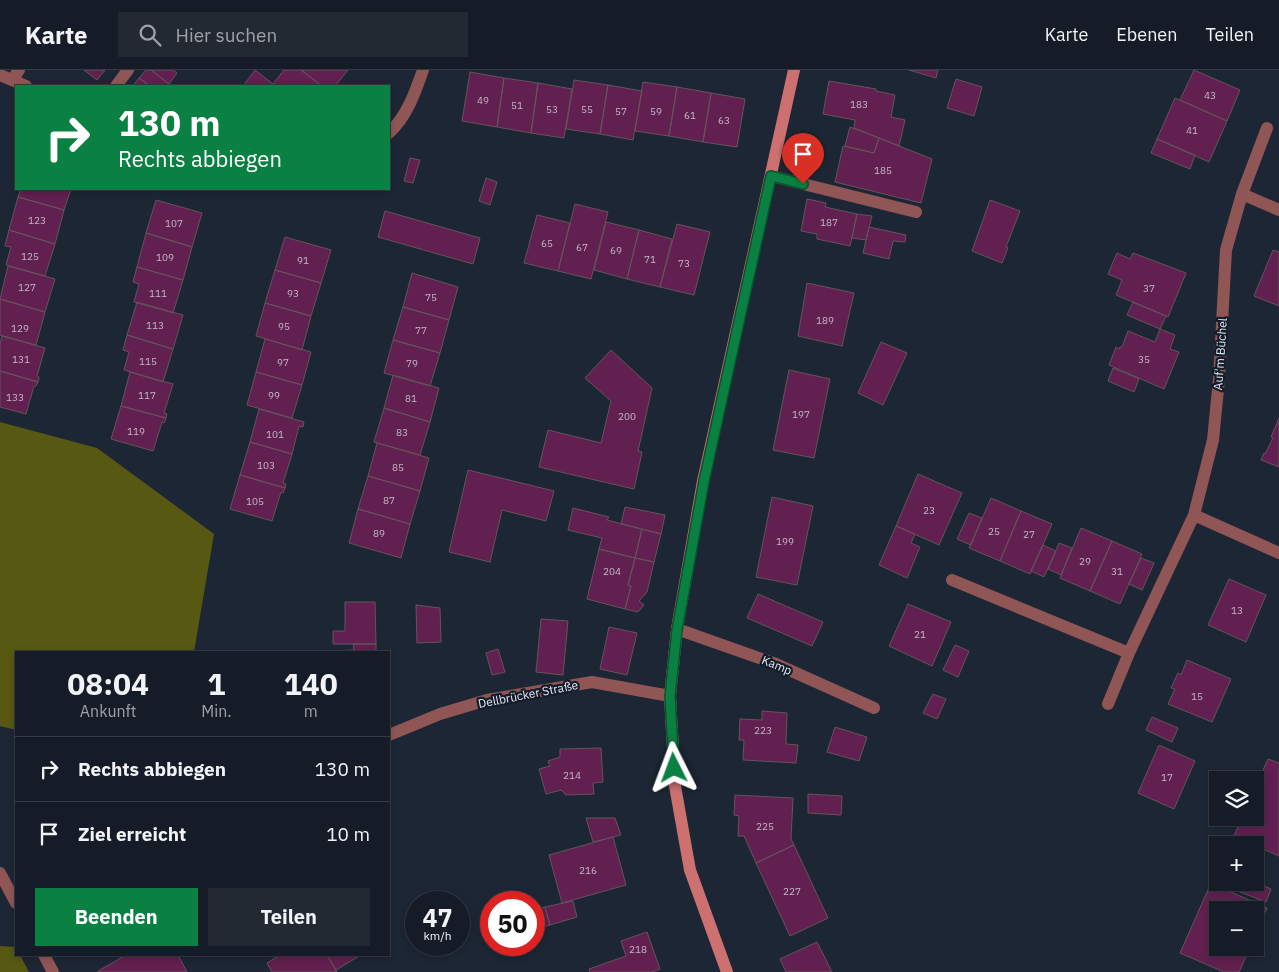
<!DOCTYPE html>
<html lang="de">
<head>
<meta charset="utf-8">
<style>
	body { margin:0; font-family:"IBM Plex Sans",sans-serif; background:#232933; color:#f1f3f6; height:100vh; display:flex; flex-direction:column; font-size:19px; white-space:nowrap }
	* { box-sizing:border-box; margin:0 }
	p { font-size:16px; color:#9ea1a7 }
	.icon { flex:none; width:28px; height:28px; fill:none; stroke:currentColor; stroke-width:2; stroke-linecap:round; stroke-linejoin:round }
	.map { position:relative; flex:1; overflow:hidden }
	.side { position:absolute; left:15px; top:581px; width:375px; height:305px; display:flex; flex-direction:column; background:#161c27; border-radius:0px; box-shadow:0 2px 8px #0003,0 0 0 1px #353a44 }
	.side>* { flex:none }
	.banner { position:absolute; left:15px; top:15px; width:375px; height:105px; border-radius:0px; box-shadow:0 2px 8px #0003,0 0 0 1px #353a44; background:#0b8043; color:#fff; overflow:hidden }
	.controls { position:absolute; left:1209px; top:701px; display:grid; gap:10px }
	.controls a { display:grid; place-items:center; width:55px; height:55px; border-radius:0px; background:#161c27; box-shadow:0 2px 8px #0003,0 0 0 1px #353a44; font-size:25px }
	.speed { position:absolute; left:405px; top:821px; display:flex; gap:10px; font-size:25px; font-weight:700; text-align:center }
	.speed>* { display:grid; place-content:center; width:65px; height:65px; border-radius:50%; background:#161c27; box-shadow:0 2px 8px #0003,0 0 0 1px #353a44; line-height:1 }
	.speed small { font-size:12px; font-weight:400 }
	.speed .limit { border:8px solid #d22; background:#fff; color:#111 }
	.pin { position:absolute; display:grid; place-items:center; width:42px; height:42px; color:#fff; margin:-51px -21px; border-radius:50% 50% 50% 0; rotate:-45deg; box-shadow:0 0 5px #0007 }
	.pin .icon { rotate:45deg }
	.me { position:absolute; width:55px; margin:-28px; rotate:357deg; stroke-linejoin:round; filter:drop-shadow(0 0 4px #0008) }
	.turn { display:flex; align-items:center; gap:18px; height:105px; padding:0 20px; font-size:22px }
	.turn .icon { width:65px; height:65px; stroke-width:2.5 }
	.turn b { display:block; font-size:35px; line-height:42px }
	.eta { display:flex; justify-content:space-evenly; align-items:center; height:85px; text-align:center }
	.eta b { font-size:30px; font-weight:700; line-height:35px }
	.primary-button { display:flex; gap:10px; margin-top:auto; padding:10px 20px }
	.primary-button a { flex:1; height:58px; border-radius:0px; background:#0b8043; color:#fff; font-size:20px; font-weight:700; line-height:58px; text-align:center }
	.primary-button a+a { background:#232933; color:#f1f3f6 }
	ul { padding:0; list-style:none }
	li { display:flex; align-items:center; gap:15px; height:65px; padding:0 20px; border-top:1px solid #353a44 }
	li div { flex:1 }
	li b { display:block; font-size:19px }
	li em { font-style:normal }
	header { display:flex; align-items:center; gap:30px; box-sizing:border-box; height:70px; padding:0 25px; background:#161c27; border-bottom:1px solid #353a44 }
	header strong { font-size:24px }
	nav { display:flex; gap:28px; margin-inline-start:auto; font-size:18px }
	.search { width:350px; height:45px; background:#232933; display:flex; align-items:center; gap:12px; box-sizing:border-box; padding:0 18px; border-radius:0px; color:#9ea1a7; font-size:19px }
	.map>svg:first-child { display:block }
	.forest { fill:#575912 }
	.building { fill:#61204f; stroke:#65535f; fill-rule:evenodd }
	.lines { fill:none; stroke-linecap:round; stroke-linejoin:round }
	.service { stroke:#905656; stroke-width:12 }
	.minor { stroke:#905656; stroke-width:12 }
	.secondary { stroke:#cc7070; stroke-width:12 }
	.route-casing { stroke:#07532c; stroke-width:12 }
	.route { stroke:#0b8043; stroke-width:9 }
	.labels { text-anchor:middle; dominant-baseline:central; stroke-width:4.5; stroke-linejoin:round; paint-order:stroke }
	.number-label { font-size:10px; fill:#c3b8cb }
	.street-label { font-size:12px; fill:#e4eaf4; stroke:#141c2a }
</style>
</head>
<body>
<header>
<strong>Karte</strong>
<div class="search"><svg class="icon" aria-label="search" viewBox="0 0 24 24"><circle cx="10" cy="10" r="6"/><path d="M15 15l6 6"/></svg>Hier suchen</div>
<nav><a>Karte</a><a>Ebenen</a><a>Teilen</a></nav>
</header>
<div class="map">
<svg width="1279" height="902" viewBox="0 0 1279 902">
	<rect width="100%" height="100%" fill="#1d2634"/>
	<path class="forest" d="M0 352 97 378 214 464 194 582H16V660L0 656Z
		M0 876 15 877 16 885H20L29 902H0Z"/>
	<path class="building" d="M84 0H105L97 10Z
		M146 0H151L169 14 167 16H150L139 8Z
		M151 0H173L177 3 169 14Z
		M255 0 273 14 276 16H243Z
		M284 0H301L322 16H276L273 14Z
		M301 0H348L335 16H322Z
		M909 0H938L936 8Z
		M1194 0 1240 20 1227 51 1180 30Z
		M470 2 504 8 497 57 462 51Z
		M139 8 150 16H133Z
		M504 8 538 13 531 63 497 57Z
		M956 9 982 17 974 46 947 38Z
		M574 10 608 15 600 64 566 59Z
		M829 11 876 19V21L895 25 891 47 905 50 899 76 854 58 855 50 823 44Z
		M643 12 677 17 669 66 635 61Z
		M538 13 572 19 564 68 531 63Z
		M608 15 642 21 633 70 600 64Z
		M677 17 711 23 703 72 669 66Z
		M711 23 745 29 737 77 703 72Z
		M1175 28 1227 51 1209 92 1157 69Z
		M850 57 879 68 874 83 845 76Z
		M879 68 932 89 921 133 835 112 843 76 874 83Z
		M1157 69 1195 85 1190 99 1151 83Z
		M410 88 420 90 413 113 404 111Z
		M486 108 497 112 490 135 479 131Z
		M21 119H71L64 140 18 127Z
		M18 127 64 140 55 174 9 160Z
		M807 129 826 133 825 137 857 144 850 176 817 169V164L801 161Z
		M156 130 202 143 192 177 146 163Z
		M990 130 1020 141 1006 177 1008 178 1002 193 972 181Z
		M575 134 608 142 591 209 558 201Z
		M385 141 480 168 473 194 378 167Z
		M857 144 872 146 866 170 852 168Z
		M537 145 570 153 558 201 524 193Z
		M606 152 639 160 627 209 594 200Z
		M677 154 710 162 694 225 660 217Z
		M869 157 906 165 905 172 893 171 889 189 863 183Z
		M9 160 55 174 45 206 6 195 11 177 5 176Z
		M639 160 672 169 660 217 627 209Z
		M146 163 192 177 183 210 137 197Z
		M285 167 331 180 321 213 275 200Z
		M1273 180 1279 182V236L1254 226Z
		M1117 183 1130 189 1133 183 1186 203 1168 247 1116 225 1122 210 1108 204Z
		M8 196 55 209 45 242 0 229Z
		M137 197 183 210 173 243 134 232 139 214 133 212Z
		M275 200 321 213 311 246 265 233Z
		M412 203 458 217 449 250 403 237Z
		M807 213 854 223 842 276 798 266Z
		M0 229 45 242 36 275 0 265Z
		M137 232 183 245 173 279 127 265Z
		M1133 232 1166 246 1160 259 1127 245Z
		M265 233 311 246 302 280 256 266Z
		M403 237 449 250 440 283 393 270Z
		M1160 259 1175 265 1170 279 1179 282 1164 319 1109 295 1116 277 1119 279 1120 277H1122L1128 261 1155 272Z
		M127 265 173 279 163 312 124 300 129 282 123 280Z
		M2 266 45 278 37 306 39 307 38 312 0 301V274Z
		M265 269 311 282 302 315 256 302Z
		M393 270 440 283 430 316 384 303Z
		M881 272 907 283 883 335 858 323Z
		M611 280 652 318 638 381 642 382 634 419 539 397 548 360 601 373 611 331 585 308Z
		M1113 298 1139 309 1134 322 1108 311Z
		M789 300 830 309 814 388 773 380Z
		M0 301 38 312 36 316H34L26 344 0 337Z
		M130 302 173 314 164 343 167 344 166 348 121 336Z
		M256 302 302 315 292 348 247 335Z
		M393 305 439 318 430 352 384 338Z
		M121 336 166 348 164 353 162 352 153 381 111 369Z
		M384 338 430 352 420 385 374 372Z
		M259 339 304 352 303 357 299 356 292 384 250 372Z
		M1279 348V397L1261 390 1264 383 1265 384 1273 368 1271 367Z
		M250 372 292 384 283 413 286 414 285 418 240 405Z
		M377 373 429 388 420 421 368 406Z
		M468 400 554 421 546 451 502 440 490 492 449 482Z
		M918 404 962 423 939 475 896 456Z
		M240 405 285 418 283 423 281 422 272 451 230 439Z
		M368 406 420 421 410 454 358 439Z
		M772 427 813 436 797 515 756 507Z
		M991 428 1021 441 1000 491 969 478Z
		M625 437 665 445 661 464 621 454Z
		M573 438 609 447 607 450 642 459 635 488 599 479 602 468 568 460Z
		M358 439 410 454 401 488 349 473Z
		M1021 441 1052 454 1030 504 1000 491Z
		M969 443 982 448 971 475 957 469Z
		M896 456 915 464 911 473 920 477 907 508 879 495Z
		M1081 458 1112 471 1090 521 1060 508Z
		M642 459 661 464 654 492 635 488Z
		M1112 471 1142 484 1120 534 1090 521Z
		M1059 473 1072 478 1061 505 1048 499Z
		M1043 475 1056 481 1044 507 1031 501Z
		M599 479 635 488 628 515 631 516 625 539 587 529Z
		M635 488 654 492 647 522 639 531 644 535 638 542 625 539 631 516 628 515Z
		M1141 488 1154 493 1142 520 1129 514Z
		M1229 509 1266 525 1246 572 1208 555Z
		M758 524 823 552 812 576 747 548Z
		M345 532H375L376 574H333V561H345Z
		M908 534 951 552 932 596 889 576Z
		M416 535 440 538 441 572 417 573Z
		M541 549 568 551 563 605 536 602Z
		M609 557 637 563 627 605 600 599Z
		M353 574H376V582H329V581L354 580Z
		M955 575 969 581 958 607 943 600Z
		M498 579 505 602 492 605 486 583Z
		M1187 590 1231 609 1212 652 1168 634 1175 619 1171 618 1178 603 1181 605Z
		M933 624 946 629 937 649 923 643Z
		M762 641 787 643 786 674 798 675 796 693 743 690 744 670H739L740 649 762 650Z
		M1152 647 1178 658 1172 672 1146 660Z
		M835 657 867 667 859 691 827 682Z
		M1159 675 1195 691 1174 739 1138 723Z
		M601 678 603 712 593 713 594 724 566 725 561 720 546 724 539 699 550 696 548 691 560 687V679Z
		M1268 689 1279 693V786L1234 766 1242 748H1255V718Z
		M808 724 842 726 841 745 808 743Z
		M735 725 793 728 791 769 794 775 756 793 744 766H738L739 746 734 745Z
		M586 748H615L621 765 593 772Z
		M613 767 626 815 562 833 549 785Z
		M794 775 828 848 790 866 756 793Z
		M1244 812H1255L1271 819 1266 832 1240 822Z
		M1211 813 1267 838 1255 865 1260 867 1254 882 1249 880 1239 902H1224L1180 883ZM1218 840H1255V878H1218Z
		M573 831 577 847 550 855 545 837Z
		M545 837 550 855 537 859 534 840Z
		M647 862 660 899 652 902H590L589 899 626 886 621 871Z
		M817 872 832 902H786L780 889Z
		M126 885H178L187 902H98V901Z
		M280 885H327L337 902H272L267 893Z
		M327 885H361L336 900Z"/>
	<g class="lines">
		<path class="service" d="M12 10 19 0
			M116 16 128 0
			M771 106 916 142
			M677 559 776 594 874 638
			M389 665 440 644 487 630 592 612 670 626"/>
		<path class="minor" d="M0 5 26 16
			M389 63C407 46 415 23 423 0
			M1242 124 1279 140
			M1194 445 1213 370 1219 309 1226 180 1242 124 1267 58
			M952 510 1129 583
			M1108 634 1129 583 1194 445 1279 483
			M0 803 16 833
			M44 885 53 902"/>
		<path class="secondary" d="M727 902 690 800 675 716 670 626 677 559 703 411 794 0"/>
	</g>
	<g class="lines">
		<g class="route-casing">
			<path id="route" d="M674 698 670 626 677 560 704 411 771 106 803 114"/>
		</g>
		<use href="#route" class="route"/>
	</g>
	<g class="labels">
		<g class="number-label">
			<text x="1210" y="25">43</text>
			<text x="483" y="30">49</text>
			<text x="859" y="34">183</text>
			<text x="517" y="35">51</text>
			<text x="552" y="39">53</text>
			<text x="587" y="39">55</text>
			<text x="621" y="41">57</text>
			<text x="656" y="41">59</text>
			<text x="690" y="45">61</text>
			<text x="724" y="50">63</text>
			<text x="1192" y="60">41</text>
			<text x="883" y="100">185</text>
			<text x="37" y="150">123</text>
			<text x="829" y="152">187</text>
			<text x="174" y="153">107</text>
			<text x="547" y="173">65</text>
			<text x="582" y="177">67</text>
			<text x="616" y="180">69</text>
			<text x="30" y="186">125</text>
			<text x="165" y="187">109</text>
			<text x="650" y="189">71</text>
			<text x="303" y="190">91</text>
			<text x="684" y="193">73</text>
			<text x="27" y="217">127</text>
			<text x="1149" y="218">37</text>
			<text x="158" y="223">111</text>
			<text x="293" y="223">93</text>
			<text x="431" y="227">75</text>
			<text x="825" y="250">189</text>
			<text x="155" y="255">113</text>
			<text x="284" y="256">95</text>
			<text x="20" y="258">129</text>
			<text x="421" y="260">77</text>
			<text x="21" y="289">131</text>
			<text x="1144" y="289">35</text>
			<text x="148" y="291">115</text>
			<text x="283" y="292">97</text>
			<text x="412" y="293">79</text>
			<text x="147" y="325">117</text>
			<text x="274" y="325">99</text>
			<text x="15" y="327">133</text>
			<text x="411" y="328">81</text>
			<text x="801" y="344">197</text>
			<text x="627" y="346">200</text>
			<text x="136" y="361">119</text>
			<text x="402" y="362">83</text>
			<text x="275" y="364">101</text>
			<text x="266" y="395">103</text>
			<text x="398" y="397">85</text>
			<text x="389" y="430">87</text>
			<text x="255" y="431">105</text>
			<text x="929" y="440">23</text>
			<text x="994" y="461">25</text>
			<text x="379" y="463">89</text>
			<text x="1029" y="464">27</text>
			<text x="785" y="471">199</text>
			<text x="1085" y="491">29</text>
			<text x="612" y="501">204</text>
			<text x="1117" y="501">31</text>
			<text x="1237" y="540">13</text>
			<text x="920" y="564">21</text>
			<text x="1197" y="626">15</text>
			<text x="763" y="660">223</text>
			<text x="572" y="705">214</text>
			<text x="1167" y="707">17</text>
			<text x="765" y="756">225</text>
			<text x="588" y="800">216</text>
			<text x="792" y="821">227</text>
			<text x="638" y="879">218</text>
		</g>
		<g class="street-label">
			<text transform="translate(1220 284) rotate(-86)">Auf'm Büchel</text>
			<text transform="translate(777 595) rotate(22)">Kamp</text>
			<text transform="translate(528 624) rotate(-11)">Dellbrücker Straße</text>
		</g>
	</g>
</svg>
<div class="controls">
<a><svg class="icon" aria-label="layers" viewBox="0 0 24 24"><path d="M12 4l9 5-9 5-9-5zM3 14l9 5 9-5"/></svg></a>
<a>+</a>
<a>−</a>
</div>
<div class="speed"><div>47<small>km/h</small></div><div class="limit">50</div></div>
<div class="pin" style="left:803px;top:114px;background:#d93025"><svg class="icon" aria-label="arrive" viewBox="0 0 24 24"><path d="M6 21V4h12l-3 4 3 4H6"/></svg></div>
<svg class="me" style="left:674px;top:698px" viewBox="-20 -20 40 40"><path d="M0-17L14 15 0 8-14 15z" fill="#0b8043" stroke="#fff" stroke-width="4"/></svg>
<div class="banner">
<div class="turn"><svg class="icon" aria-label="right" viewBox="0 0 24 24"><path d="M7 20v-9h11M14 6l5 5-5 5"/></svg><div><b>130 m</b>Rechts abbiegen</div></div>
</div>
<section class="side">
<div class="eta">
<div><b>08:04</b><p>Ankunft</p></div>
<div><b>1</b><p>Min.</p></div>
<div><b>140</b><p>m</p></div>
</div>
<ul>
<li><svg class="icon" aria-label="right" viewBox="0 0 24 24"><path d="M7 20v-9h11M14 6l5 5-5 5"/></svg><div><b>Rechts abbiegen</b></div><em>130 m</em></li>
<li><svg class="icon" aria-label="arrive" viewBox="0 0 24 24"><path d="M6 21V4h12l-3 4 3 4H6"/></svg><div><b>Ziel erreicht</b></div><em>10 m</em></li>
</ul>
<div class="primary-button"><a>Beenden</a><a>Teilen</a></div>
</section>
</div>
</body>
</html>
